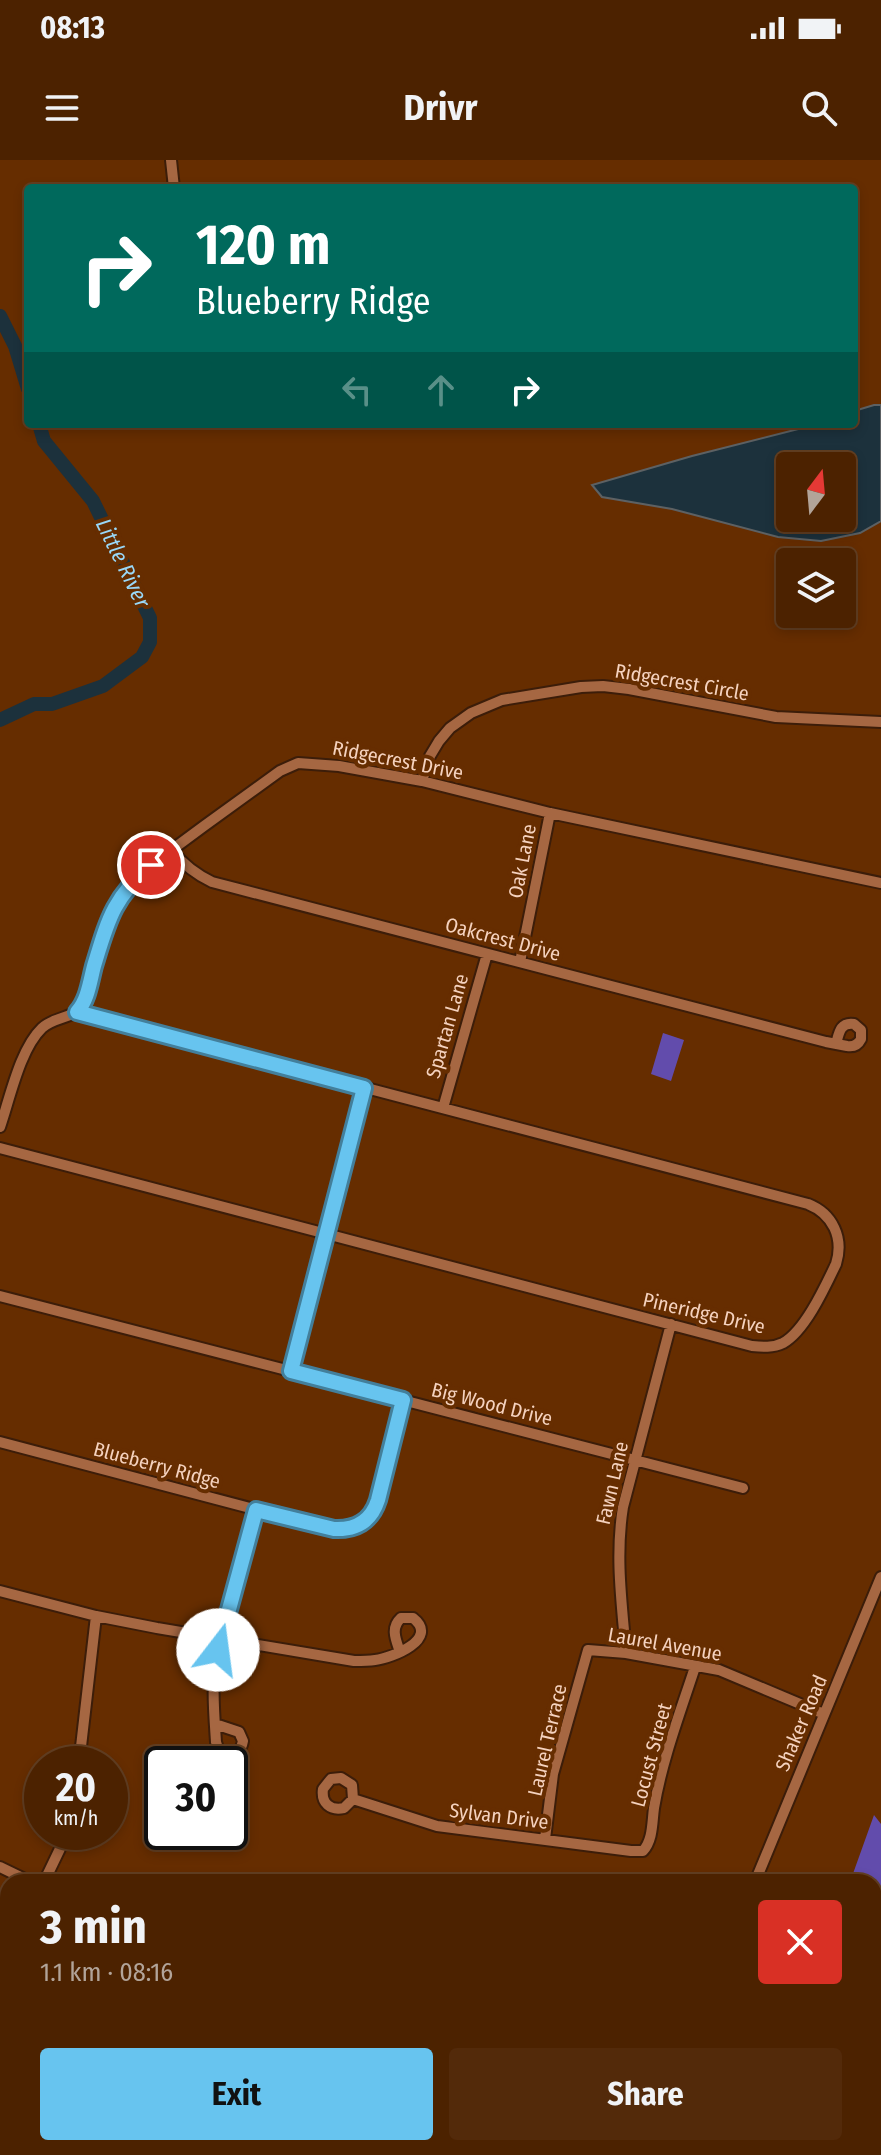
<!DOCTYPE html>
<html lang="en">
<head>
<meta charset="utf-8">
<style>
	body { margin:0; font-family:"Fira Sans Condensed",sans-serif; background:#532a0a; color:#f1f3f6; height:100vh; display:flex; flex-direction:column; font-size:30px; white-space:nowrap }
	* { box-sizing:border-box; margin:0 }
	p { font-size:26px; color:#b2a499 }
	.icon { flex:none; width:44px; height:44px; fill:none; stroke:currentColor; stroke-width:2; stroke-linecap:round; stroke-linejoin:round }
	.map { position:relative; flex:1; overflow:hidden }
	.drawer { position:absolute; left:0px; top:1714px; width:882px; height:282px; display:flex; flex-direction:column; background:#4c2200; border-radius:24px 24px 0 0; box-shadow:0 4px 12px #0003,0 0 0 2px #633f22 }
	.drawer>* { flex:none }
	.guide { position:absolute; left:24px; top:24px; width:834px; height:244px; border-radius:8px; box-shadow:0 4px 12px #0003,0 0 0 2px #633f22; background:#00695c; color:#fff; overflow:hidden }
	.needle { width:52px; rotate:16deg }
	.controls { position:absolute; left:776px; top:292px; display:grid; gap:16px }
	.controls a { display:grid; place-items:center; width:80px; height:80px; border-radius:8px; background:#4c2200; box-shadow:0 4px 12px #0003,0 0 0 2px #633f22; font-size:40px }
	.speed { position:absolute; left:24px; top:1586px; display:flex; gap:16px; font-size:40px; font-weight:700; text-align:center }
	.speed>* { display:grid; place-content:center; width:104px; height:104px; border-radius:50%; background:#4c2200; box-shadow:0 4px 12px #0003,0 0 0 2px #633f22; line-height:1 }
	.speed small { font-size:20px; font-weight:400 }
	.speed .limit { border:4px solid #111; border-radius:12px; background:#fff; color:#111 }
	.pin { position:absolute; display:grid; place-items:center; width:68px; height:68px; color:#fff; margin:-34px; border:4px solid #fff; border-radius:50%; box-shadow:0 2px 8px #0007 }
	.me { position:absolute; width:88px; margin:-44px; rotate:15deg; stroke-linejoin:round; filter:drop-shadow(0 0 6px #0008) }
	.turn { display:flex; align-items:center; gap:28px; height:168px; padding:0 40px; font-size:36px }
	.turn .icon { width:104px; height:104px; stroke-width:2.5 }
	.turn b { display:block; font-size:56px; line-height:68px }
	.lanes { display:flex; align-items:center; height:76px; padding:0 40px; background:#0003; justify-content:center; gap:40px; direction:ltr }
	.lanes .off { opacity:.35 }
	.round { display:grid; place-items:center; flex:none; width:84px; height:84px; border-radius:8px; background:#532a0a }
	.head { display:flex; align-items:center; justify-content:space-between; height:136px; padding:0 40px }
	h1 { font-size:48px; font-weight:700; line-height:60px }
	.button { display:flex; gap:16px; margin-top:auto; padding:16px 40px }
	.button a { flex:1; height:92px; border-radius:8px; background:#67c4ef; color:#111; font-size:32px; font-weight:700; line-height:92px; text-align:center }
	.button a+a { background:#532a0a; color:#f1f3f6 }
	.status { display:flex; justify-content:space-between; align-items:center; height:56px; padding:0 40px; background:#4c2200; direction:ltr }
	.status svg { height:22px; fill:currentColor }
	header { display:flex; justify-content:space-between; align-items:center; height:104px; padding:0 40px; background:#4c2200; font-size:36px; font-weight:700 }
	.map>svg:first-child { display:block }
	.green { fill:#624cac }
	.water { fill:#1c313c; stroke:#5d6163; stroke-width:2; fill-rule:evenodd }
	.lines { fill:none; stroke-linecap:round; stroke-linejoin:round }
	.river { stroke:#1c313c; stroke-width:14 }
	.minor-casing { stroke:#3c1d09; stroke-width:14 }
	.minor { stroke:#a66742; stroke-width:10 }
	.route-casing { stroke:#437f9b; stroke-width:20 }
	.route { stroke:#67c4ef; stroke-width:14 }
	.labels { text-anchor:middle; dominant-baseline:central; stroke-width:8; stroke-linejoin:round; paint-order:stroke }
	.street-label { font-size:20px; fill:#f5d2be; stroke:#662d00 }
	.water-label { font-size:22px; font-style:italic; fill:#99d8f8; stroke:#662d00 }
</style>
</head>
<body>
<div class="status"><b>08:13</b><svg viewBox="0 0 49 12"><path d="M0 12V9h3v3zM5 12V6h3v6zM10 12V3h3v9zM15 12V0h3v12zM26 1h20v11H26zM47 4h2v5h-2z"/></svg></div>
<header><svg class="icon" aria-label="menu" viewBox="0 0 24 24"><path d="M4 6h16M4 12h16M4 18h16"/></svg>Drivr<svg class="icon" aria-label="search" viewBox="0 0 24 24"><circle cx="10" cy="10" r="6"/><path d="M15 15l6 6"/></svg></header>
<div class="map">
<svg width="881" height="1995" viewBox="0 0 881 1995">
	<rect width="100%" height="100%" fill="#662d00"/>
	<path class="green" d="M663 873 684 880 671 921 651 914Z
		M874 1655 881 1664V1995H679L667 1991V1988H874V1722H850Z"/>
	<path class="water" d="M874 245H881V361L860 373 821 381 778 377 672 349 602 337 592 325 692 296 818 264H854V251ZM790 306H842V358H790Z"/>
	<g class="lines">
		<path class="river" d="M0 156 15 186 28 229
			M0 560 34 544H52L103 526 142 497 150 482V458L93 341 44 281 39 264"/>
		<g class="minor-casing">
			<path id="minor" d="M171 0 174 28
				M422 621 430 596 439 581 450 568 471 553 502 540 581 527 603 526 629 529 776 557 881 562
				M171 690C183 704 195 714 212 722L826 882 847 886C853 887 858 885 861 879V870L854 864C840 862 839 873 836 884
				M520 802 550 653
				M443 948 487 794
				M0 967C10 938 20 889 42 868 54 857 70 859 81 848L112 749 127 727 154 703 204 666 280 611 298 603 339 606 422 621 550 653 881 723
				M0 988 752 1186C762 1187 773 1188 783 1183 805 1171 825 1127 836 1104 844 1078 833 1054 808 1044L77 852
				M0 1136 743 1328
				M291 1211 364 928
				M0 1282 322 1367C345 1371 360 1369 375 1350L403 1240
				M0 1431 96 1456 157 1468 354 1501C361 1501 368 1501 375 1500 392 1498 440 1479 413 1458H401C390 1468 396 1480 400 1492
				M626 1493C622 1444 615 1397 623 1347L671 1164
				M215 1564 239 1572 243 1581C240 1599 220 1600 216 1582 214 1551 211 1520 218 1490L256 1350
				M79 1604 96 1456
				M353 1639 344 1648C330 1651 321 1643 323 1629L331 1619 341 1618 352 1625 353 1639 437 1666 631 1691H643C653 1680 652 1663 654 1648 662 1600 680 1553 695 1507
				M545 1679 553 1614 588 1490 626 1493 719 1510 824 1554
				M0 1707 31 1722
				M44 1722 68 1672
				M755 1722 881 1417
				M0 1858 8 1863
				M0 1981 8 1958
				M489 1988 491 1995
				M222 1995 225 1988
				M347 1995 349 1988
				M658 1995 660 1988"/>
		</g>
		<use href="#minor" class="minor"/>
	</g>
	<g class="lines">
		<g class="route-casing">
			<path id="route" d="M151 705C113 738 108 760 94 806 90 821 88 840 77 852L364 928 291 1211 403 1240 378 1340C371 1362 355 1370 334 1369L256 1350 218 1490"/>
		</g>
		<use href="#route" class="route"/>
	</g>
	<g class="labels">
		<g class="street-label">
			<text transform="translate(682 522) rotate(10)">Ridgecrest Circle</text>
			<text transform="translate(398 600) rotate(11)">Ridgecrest Drive</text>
			<text transform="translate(522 701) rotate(-79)">Oak Lane</text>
			<text transform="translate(503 779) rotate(15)">Oakcrest Drive</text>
			<text transform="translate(447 866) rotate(-74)">Spartan Lane</text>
			<text transform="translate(704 1153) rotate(13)">Pineridge Drive</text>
			<text transform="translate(492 1244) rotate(14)">Big Wood Drive</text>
			<text transform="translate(157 1305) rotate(15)">Blueberry Ridge</text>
			<text transform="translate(612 1323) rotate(-77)">Fawn Lane</text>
			<text transform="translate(665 1484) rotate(10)">Laurel Avenue</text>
			<text transform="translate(801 1563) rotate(-67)">Shaker Road</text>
			<text transform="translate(547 1580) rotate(-77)">Laurel Terrace</text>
			<text transform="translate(651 1595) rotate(-75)">Locust Street</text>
			<text transform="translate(499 1656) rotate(7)">Sylvan Drive</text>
		</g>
		<g class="water-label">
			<text transform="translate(123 403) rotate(64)">Little River</text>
		</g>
	</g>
</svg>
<div class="controls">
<a><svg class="needle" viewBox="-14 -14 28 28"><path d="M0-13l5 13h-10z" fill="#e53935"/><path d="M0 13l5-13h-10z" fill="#b2a499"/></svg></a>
<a><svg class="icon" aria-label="layers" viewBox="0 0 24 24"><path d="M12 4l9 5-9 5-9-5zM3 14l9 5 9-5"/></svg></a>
</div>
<div class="speed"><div>20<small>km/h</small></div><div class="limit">30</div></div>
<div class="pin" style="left:151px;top:705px;background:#d93025"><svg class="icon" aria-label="arrive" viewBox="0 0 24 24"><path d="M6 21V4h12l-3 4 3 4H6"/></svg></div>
<svg class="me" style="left:218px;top:1490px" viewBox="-20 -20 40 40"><circle r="19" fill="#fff"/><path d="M0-13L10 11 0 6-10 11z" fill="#67c4ef"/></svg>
<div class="guide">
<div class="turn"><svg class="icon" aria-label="right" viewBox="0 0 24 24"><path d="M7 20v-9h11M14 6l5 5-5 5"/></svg><div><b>120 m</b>Blueberry Ridge</div></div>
<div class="lanes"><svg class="icon off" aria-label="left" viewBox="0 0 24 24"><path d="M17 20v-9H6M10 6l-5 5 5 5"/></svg><svg class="icon off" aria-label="ahead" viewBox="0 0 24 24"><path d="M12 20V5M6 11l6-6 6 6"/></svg><svg class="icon" aria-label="right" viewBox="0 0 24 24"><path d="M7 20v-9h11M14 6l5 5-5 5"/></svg></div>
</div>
<section class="drawer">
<div class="head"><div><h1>3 min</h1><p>1.1 km · 08:16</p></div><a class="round" style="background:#d93025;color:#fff"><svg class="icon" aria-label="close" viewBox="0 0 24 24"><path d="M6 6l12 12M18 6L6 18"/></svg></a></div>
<div class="button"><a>Exit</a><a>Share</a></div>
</section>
</div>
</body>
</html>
